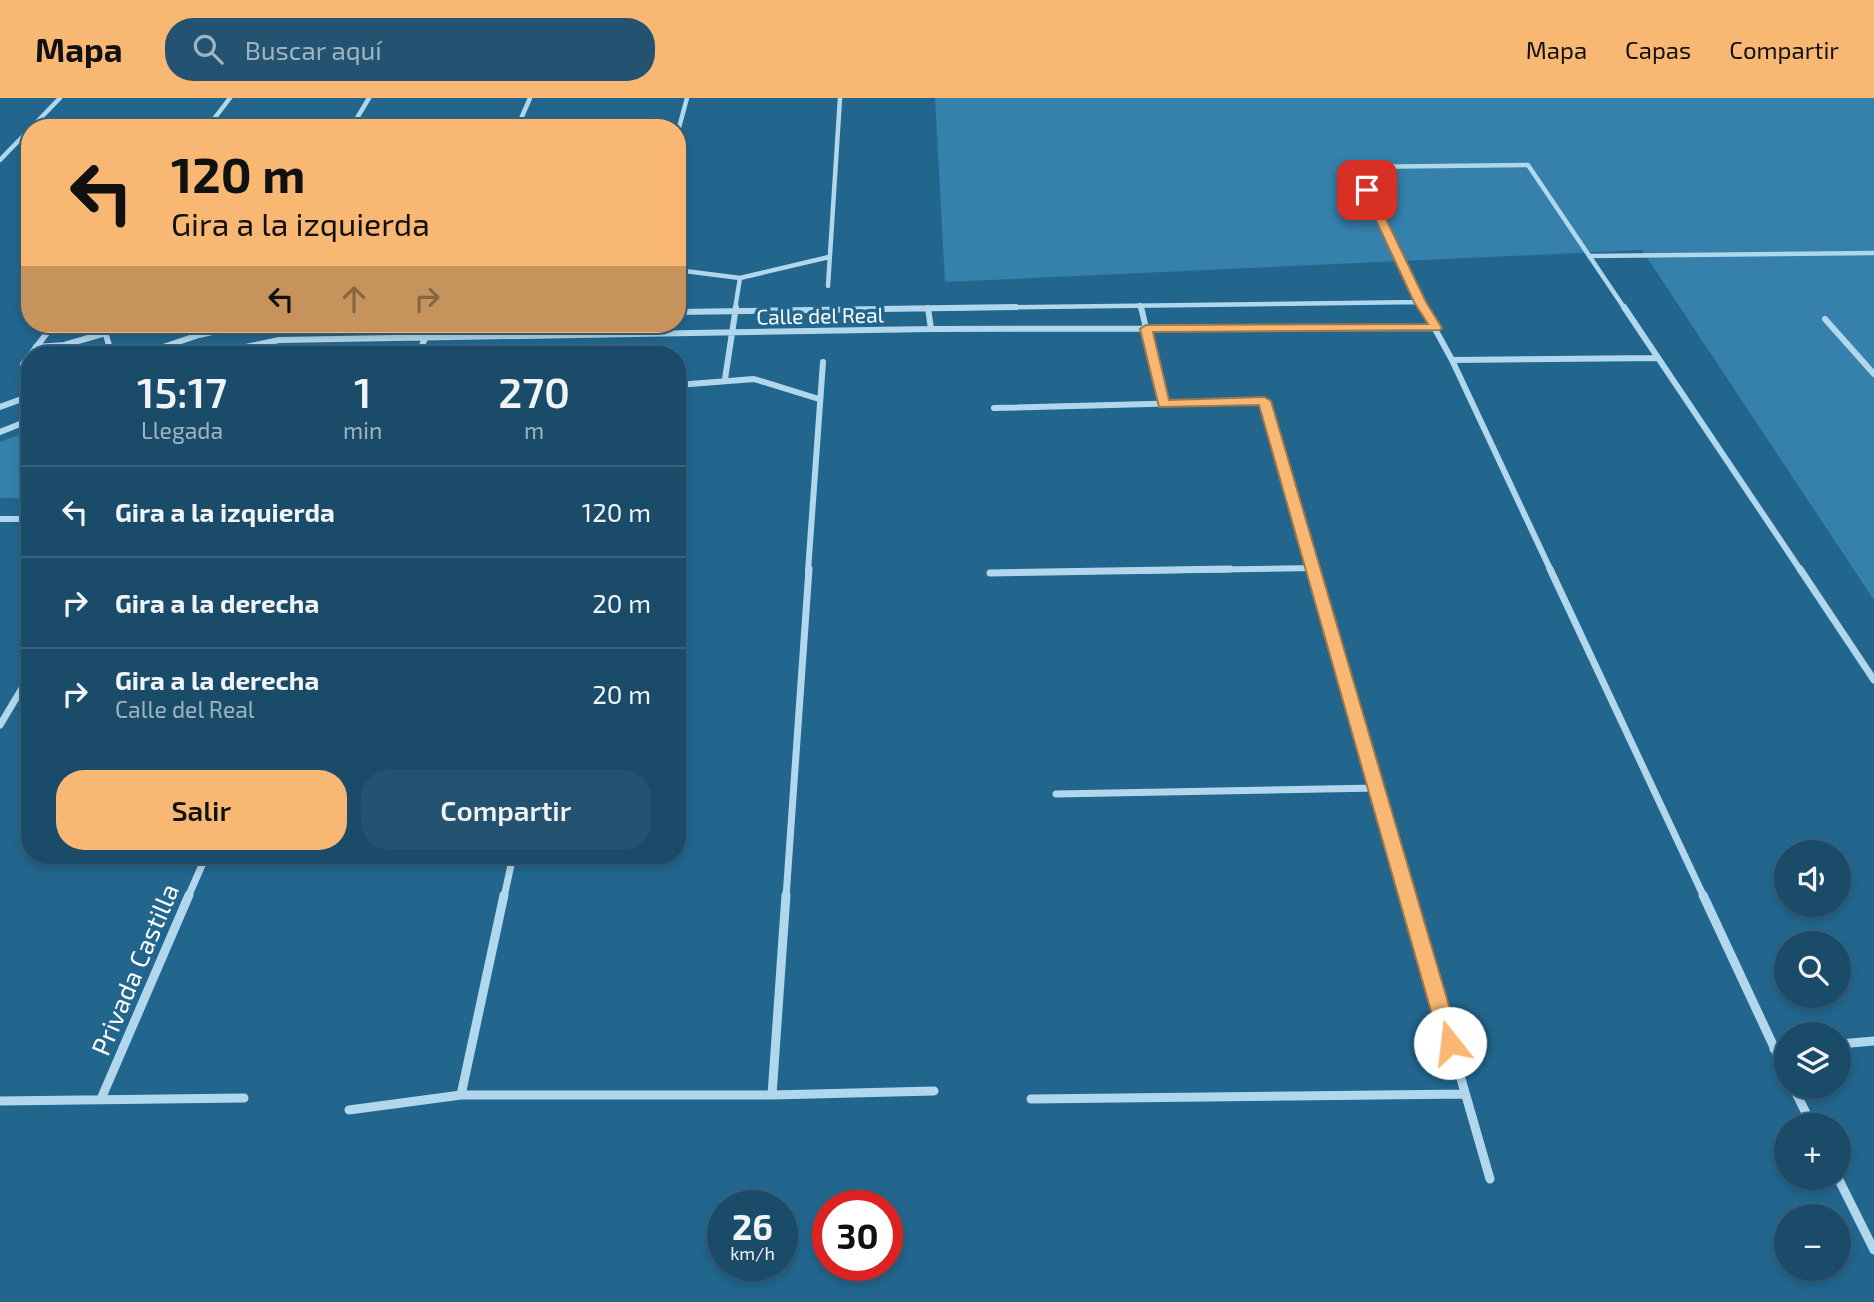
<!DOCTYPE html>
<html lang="es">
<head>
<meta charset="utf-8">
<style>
	body { margin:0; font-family:"Exo 2",sans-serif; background:#235370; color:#f1f3f6; height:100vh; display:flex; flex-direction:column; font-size:26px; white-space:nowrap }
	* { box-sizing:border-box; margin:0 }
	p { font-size:23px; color:#9fb4c1 }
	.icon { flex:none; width:38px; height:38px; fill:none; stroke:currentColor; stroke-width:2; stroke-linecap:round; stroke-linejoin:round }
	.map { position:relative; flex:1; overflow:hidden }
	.sheet { position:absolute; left:21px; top:248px; width:665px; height:518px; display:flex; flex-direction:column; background:#1a4c6a; border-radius:28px; box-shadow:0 4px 10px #0003,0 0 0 2px #38637e }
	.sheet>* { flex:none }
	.top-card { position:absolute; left:21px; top:21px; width:665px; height:214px; border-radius:28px; box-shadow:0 4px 10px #0003,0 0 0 2px #38637e; background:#f8b873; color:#111; overflow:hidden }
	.fabs { position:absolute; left:1774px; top:742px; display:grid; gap:14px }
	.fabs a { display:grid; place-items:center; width:77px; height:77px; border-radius:50%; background:#1a4c6a; box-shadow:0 4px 10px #0003,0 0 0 2px #38637e; font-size:35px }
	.speed { position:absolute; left:707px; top:1092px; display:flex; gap:14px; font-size:35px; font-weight:700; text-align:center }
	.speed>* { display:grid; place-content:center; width:91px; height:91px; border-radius:50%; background:#1a4c6a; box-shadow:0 4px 10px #0003,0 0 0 2px #38637e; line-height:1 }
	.speed small { font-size:18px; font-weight:400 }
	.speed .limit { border:10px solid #d22; background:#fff; color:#111 }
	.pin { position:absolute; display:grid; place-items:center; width:60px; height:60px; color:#fff; margin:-30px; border-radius:14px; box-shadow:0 4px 10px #0006 }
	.me { position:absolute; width:77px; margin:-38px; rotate:344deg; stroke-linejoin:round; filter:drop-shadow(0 0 5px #0008) }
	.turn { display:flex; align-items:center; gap:24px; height:147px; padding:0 35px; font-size:32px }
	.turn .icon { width:91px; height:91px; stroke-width:2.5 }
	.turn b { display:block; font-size:49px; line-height:60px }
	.lanes { display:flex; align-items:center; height:66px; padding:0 35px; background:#0003; justify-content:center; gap:35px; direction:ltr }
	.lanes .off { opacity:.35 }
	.eta { display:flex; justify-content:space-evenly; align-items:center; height:119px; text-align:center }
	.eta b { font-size:42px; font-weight:600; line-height:49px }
	.button { display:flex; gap:14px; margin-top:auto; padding:14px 35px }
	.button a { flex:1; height:80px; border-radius:28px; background:#f8b873; color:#111; font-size:28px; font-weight:600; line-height:80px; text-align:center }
	.button a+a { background:#235370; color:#f1f3f6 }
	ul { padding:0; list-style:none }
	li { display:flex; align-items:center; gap:21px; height:91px; padding:0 35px; border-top:2px solid #38637e }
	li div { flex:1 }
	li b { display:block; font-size:26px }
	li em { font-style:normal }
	header { display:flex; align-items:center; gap:42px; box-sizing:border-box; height:98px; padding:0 35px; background:#f8b873; color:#111 }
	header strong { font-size:33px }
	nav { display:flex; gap:38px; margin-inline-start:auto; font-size:24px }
	.search { width:490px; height:63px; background:#235370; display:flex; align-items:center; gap:18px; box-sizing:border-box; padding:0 24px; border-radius:28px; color:#9fb4c1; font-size:26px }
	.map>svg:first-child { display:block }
	.green { fill:#3581ac }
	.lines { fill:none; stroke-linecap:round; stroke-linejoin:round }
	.minor-far3 { stroke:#b1d7ec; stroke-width:4.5 }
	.minor-far2 { stroke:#b1d7ec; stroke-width:6 }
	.minor-far1 { stroke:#b1d7ec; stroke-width:7 }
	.minor { stroke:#b1d7ec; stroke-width:9 }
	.route { fill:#f8b873; stroke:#a1784b; stroke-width:2 }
	.labels { text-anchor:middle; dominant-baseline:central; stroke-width:7; stroke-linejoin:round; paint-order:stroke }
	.far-street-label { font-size:21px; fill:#fff; stroke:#22668e }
	.street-label { font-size:26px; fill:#fff; stroke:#22668e }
</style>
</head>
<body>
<header>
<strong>Mapa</strong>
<div class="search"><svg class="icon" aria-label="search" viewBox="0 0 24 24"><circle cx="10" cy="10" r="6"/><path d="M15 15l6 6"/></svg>Buscar aquí</div>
<nav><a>Mapa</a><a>Capas</a><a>Compartir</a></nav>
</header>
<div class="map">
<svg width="1874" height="1204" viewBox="0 0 1874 1204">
	<rect width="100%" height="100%" fill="#22668e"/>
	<path class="green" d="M935 0H1874V502L1642 152 945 184Z
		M376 249 372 257H246L271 253Z
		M30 333V400H0V344Z"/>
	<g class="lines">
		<path class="minor-far3" d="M31 30 60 0
			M207 30 230 0
			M351 30 369 0
			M517 30 530 0
			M677 37 687 0
			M0 62 30 31
			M1589 158 1874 155
			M677 172 740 180 829 159
			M828 188 840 0
			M1140 207 1141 211
			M735 211 740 180
			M886 211 1420 204
			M1424 211 1356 69 1528 67 1625 211"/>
		<path class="minor-far2" d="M1141 209 1164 306
			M1423 209 1452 262 1551 473
			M1624 209 1801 473
			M928 210 931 231
			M677 214 1016 209
			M1825 221 1874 276
			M105 234 112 257
			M36 249 64 247 137 226
			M139 257 199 237 248 226
			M207 257 279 242 931 231 1436 230
			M418 257 431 226
			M1452 262 1658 260
			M23 266 54 226
			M725 281 736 209
			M677 287 754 281 819 301
			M0 309 30 298
			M994 310 1264 303 1313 473
			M0 334 30 322
			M0 421H30
			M808 473 823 264
			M1117 473 1313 470"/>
		<path class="minor-far1" d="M1313 471 1408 799
			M1550 471 1704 799
			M1800 471 1874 582
			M990 475 1230 471
			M0 627 30 577
			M1056 696 1377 690
			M188 799 206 758
			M504 799 513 758
			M786 799 809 471"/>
		<path class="minor" d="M1408 797 1490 1081
			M1703 797 1787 977
			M1839 946 1874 943
			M1774 951 1787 950
			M1793 989 1812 1027
			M461 997 504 797
			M772 997 786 797
			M101 1001 189 797
			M1031 1001 1465 996
			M0 1003 244 1000
			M349 1012 461 997H772L934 993
			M1838 1080 1874 1152"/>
	</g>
	<path class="route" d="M1367 88 1372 92 1426 204 1442 230 1440 232 1153 234 1169 302 1264 299 1271 303 1460 945 1457 952 1450 955 1443 952 1440 945 1259 307 1159 309 1140 231 1146 227 1428 226 1414 204 1362 92Z"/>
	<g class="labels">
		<g class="far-street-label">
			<text transform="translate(820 217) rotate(-1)">Calle del Real</text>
		</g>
		<g class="street-label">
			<text transform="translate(134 871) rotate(-67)">Privada Castilla</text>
		</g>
	</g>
</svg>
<div class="fabs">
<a><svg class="icon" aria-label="sound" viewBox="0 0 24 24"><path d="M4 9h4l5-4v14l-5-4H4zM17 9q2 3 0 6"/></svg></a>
<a><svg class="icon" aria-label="search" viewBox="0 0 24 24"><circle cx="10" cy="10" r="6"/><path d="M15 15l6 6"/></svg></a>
<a><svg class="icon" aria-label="layers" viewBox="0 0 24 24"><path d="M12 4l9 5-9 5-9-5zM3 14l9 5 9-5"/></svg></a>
<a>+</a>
<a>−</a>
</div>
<div class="speed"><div>26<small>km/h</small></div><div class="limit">30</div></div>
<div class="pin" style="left:1367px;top:92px;background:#d93025"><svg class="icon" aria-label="arrive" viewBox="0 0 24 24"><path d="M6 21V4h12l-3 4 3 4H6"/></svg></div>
<svg class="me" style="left:1450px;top:945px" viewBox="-20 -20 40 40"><circle r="19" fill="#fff"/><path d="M0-13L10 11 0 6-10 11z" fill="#f8b873"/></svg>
<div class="top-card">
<div class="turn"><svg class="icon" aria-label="left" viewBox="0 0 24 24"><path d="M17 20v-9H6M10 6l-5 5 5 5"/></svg><div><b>120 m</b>Gira a la izquierda</div></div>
<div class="lanes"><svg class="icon" aria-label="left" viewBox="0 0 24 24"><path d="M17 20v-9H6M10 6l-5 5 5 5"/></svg><svg class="icon off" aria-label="ahead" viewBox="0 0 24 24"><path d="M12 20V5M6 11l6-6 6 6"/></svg><svg class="icon off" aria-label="right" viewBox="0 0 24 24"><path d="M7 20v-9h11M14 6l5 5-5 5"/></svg></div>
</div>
<section class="sheet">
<div class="eta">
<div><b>15:17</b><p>Llegada</p></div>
<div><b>1</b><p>min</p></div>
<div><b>270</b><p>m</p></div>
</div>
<ul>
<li><svg class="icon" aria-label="left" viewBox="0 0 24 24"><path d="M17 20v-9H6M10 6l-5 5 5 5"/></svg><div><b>Gira a la izquierda</b></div><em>120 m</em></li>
<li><svg class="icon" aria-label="right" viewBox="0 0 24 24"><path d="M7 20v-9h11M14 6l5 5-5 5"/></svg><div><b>Gira a la derecha</b></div><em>20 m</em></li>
<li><svg class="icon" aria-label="right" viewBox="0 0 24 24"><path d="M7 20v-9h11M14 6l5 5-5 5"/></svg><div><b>Gira a la derecha</b><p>Calle del Real</p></div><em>20 m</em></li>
</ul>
<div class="button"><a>Salir</a><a>Compartir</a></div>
</section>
</div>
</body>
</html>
